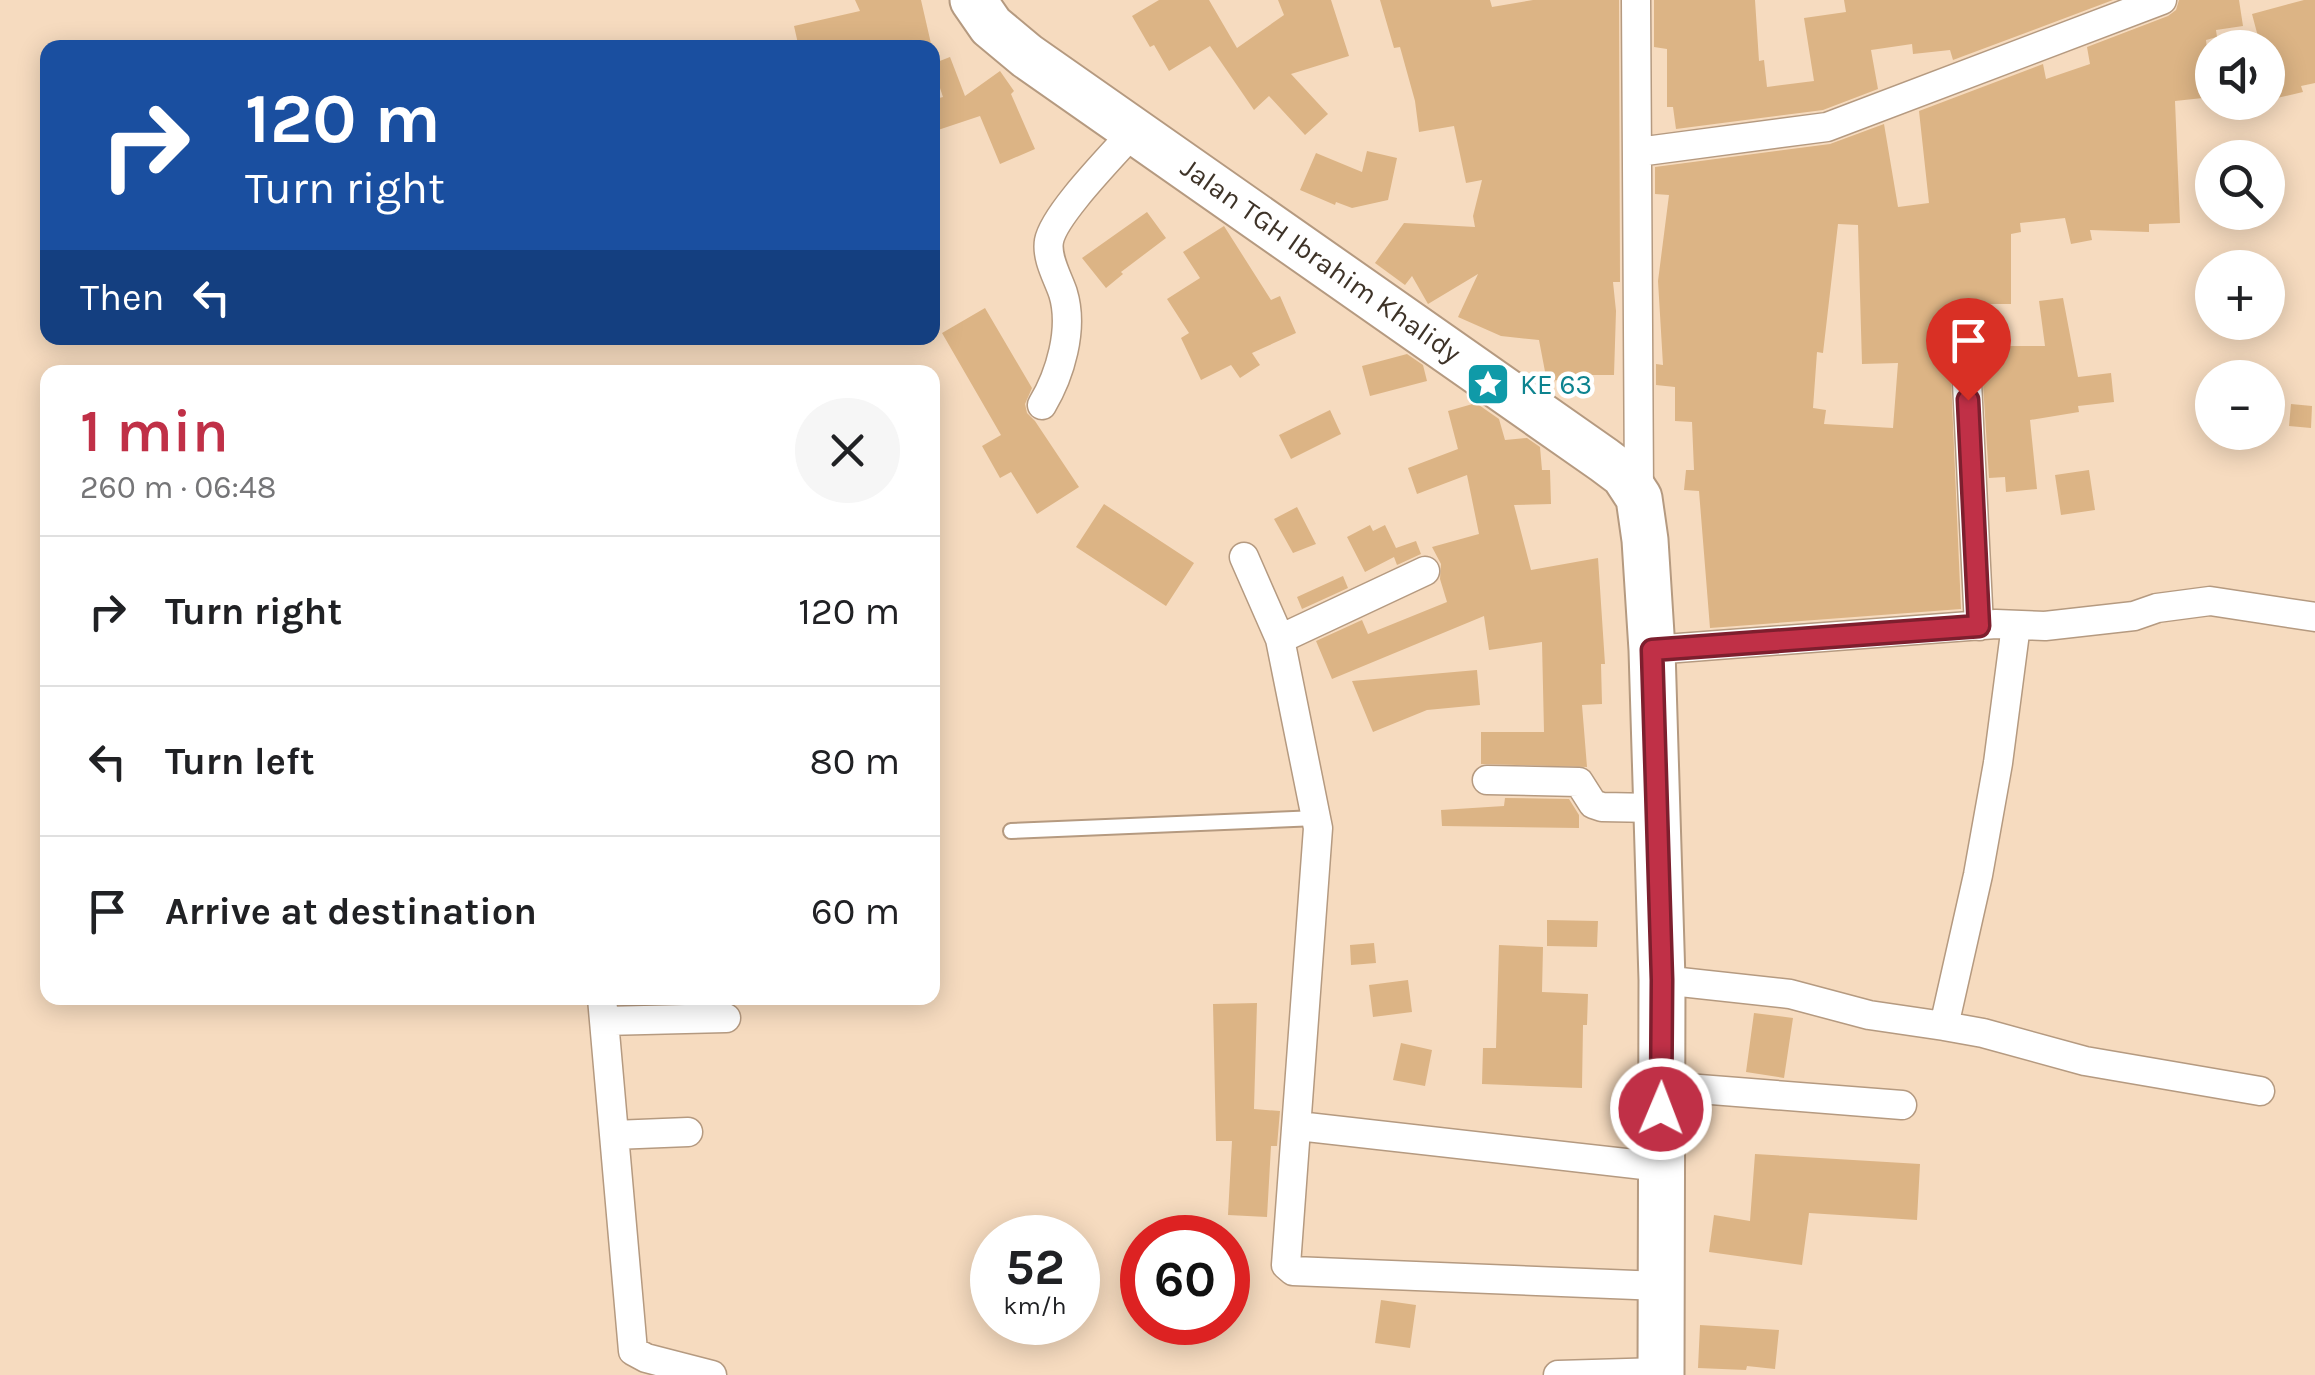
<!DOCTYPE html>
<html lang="en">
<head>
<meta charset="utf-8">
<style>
	body { margin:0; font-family:Karla,sans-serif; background:#f6f6f6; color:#202124; height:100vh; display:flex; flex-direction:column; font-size:38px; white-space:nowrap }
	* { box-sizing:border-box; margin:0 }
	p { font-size:32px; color:#757577 }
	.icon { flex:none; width:55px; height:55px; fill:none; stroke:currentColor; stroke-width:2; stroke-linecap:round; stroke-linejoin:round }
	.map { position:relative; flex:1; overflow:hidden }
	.drawer { position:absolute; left:40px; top:365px; width:900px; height:640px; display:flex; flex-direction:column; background:#fff; border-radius:20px; box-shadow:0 5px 25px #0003 }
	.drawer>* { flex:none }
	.banner { position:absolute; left:40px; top:40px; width:900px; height:305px; border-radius:20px; box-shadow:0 5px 25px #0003; background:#1a4fa0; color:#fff; overflow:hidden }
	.fabs { position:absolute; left:2195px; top:30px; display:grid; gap:20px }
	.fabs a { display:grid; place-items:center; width:90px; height:90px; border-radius:50%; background:#fff; box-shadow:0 5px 25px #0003; font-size:50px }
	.speed { position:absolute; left:970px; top:1215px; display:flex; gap:20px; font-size:50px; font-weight:700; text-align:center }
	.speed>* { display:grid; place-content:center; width:130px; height:130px; border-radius:50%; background:#fff; box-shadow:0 5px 25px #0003; line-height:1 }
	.speed small { font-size:25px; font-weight:400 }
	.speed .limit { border:15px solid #d22; background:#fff; color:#111 }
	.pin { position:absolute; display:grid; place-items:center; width:85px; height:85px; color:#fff; margin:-102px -42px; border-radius:50% 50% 50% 0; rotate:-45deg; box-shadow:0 0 10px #0007 }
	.pin .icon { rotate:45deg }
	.me { position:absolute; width:110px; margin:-55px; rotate:1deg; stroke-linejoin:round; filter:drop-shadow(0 0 8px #0008) }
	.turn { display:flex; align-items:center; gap:35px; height:210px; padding:0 40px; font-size:45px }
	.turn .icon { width:130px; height:130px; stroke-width:2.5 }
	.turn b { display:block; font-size:70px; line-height:85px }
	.then { display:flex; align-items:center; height:95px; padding:0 40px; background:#0003; gap:20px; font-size:38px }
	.round { display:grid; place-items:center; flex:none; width:105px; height:105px; border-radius:52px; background:#f6f6f6 }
	.head { display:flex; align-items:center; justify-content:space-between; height:170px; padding:0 40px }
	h1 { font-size:60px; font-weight:600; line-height:75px; color:#c03047 }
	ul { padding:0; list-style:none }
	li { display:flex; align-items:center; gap:30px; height:150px; padding:0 40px; border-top:2px solid #e0e0e0 }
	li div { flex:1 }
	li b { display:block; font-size:38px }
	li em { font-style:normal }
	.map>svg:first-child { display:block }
	.building { fill:#dcb485; fill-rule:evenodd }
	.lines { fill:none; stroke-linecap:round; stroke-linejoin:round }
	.lane-casing { stroke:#b59a80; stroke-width:18 }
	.street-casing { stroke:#b59a80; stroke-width:31 }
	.primary-casing { stroke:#b59a80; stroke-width:49 }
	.lane { stroke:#fff; stroke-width:14 }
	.street { stroke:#fff; stroke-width:28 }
	.primary { stroke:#fff; stroke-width:45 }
	.route-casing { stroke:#7d1f2e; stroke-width:25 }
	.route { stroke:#c03047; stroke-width:18 }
	.labels { text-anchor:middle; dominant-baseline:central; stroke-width:9; stroke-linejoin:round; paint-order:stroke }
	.street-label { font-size:28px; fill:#3e3328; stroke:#fff }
	.culture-label { font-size:28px; fill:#0d838f; stroke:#fff; text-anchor:start }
</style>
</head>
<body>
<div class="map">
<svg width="2315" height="1375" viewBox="0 0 2315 1375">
	<rect width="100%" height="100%" fill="#f6dbbf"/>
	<path class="building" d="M855 0H921L932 48H908L906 41 871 47 870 41 842 48H799L794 26 860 11Z
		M1159 0H1209L1237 48 1284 15 1278 0H1331L1349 56 1291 74 1328 114 1305 135 1269 96 1254 110 1210 46 1169 71 1154 45 1150 47 1132 16Z
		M1380 0H1490L1492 7 1533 0H1619L1620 282H1613L1616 311 1614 375H1583L1547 382 1539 340 1501 336 1458 317 1478 274 1428 304 1412 276 1405 285 1375 263 1404 223 1475 227 1473 216 1482 180 1466 183 1454 126 1419 132 1415 101 1400 47 1394 48Z
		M1654 0H1755L1759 61 1764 60 1767 87 1814 81 1804 18 1846 12 1844 0H2113L1953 60 1950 50 1913 54 1912 44 1871 50 1878 89 1823 110 1676 129 1673 107H1667V49L1654 47Z
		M2179 0H2239L2243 26 2216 30 2217 37 2206 40 2212 97 2175 101 2180 223 2149 224V232L2090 230 2092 240 2071 244 2065 218 2020 223 2021 232 2011 234V304H1986L1985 346H2045L2039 301 2063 298 2078 377 2111 373 2114 402 2078 406 2079 412 2030 420 2037 489 2006 492 2005 477 1989 478 1981 353 1966 345 1957 347 1950 355 1961 609 1710 628 1699 491 1684 490 1686 470H1694L1692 422 1675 421V387L1656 385V364L1663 365 1658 281 1669 195 1655 194V167L1830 144 1884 124 1898 207 1929 203 1919 111 2043 64 2046 79 2090 64 2087 47 2168 16 2176 10ZM1838 224 1858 225 1862 364 1898 363 1893 428 1824 424 1826 410 1813 408 1817 352 1823 353Z
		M2304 0H2315V83L2301 86 2303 92 2268 100V48H2261L2252 14Z
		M950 57 965 96 1000 71 1014 91 1011 94 1035 149 1000 164 980 116 932 132V100L943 97 932 64Z
		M1367 151 1397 158 1388 200 1352 208 1336 202 1335 205 1300 190 1316 153 1362 172Z
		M1147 212 1166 238 1121 272 1123 274 1106 288 1082 258Z
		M1224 226 1271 300 1280 296 1296 333 1252 353 1260 365 1240 378 1231 365 1201 380 1181 338 1189 333 1167 299 1200 278 1183 252Z
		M985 308 1032 388 1025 404 1027 413 1035 421 1079 487 1037 514 1011 472 1000 478 982 446 1001 435 942 333Z
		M1407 354 1423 365 1427 381 1370 396 1362 366Z
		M1476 403 1499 419 1505 440 1527 438 1540 447 1542 470H1550L1551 504 1514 505 1531 570 1598 558 1605 664H1601L1602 704 1582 705 1587 767 1481 764V732H1544L1542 642 1489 650 1484 616 1332 679 1316 641 1362 620 1368 634 1447 602 1440 579 1441 564 1432 547 1479 534 1467 475 1417 494 1408 468 1458 449 1448 411Z
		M2291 404 2312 406 2311 428 2289 426Z
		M1330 410 1341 434 1291 459 1279 435Z
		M2089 470 2095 510 2061 515 2055 475Z
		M1104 504 1194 563 1166 606 1076 547Z
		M1297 507 1316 544 1293 553 1274 519Z
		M1370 525 1373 531 1385 525 1396 548 1416 541 1421 554 1397 565 1394 557 1365 572 1347 537Z
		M1343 576 1348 588 1302 609 1297 597Z
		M1477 670 1480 705 1427 710 1373 732 1352 681Z
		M1505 798 1569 799 1579 815V828L1442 826 1441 810 1504 806Z
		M1547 920 1598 921 1597 947 1547 946Z
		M1374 943 1376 963 1351 965 1350 945Z
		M1499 945 1543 947 1542 992 1588 994 1587 1025H1583L1582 1088 1482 1084 1483 1048H1496Z
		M1408 980 1412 1012 1373 1017 1369 985Z
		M1257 1003 1254 1109 1280 1111 1277 1146H1271L1267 1217 1228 1215 1232 1141H1216L1213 1004Z
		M1754 1013 1793 1018 1784 1078 1746 1072Z
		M1401 1043 1432 1050 1425 1086 1393 1080Z
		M1755 1154 1920 1164 1917 1220 1809 1213 1802 1265 1709 1252 1714 1215 1750 1221Z
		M1381 1300 1416 1305 1410 1348 1375 1343Z
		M1700 1325 1779 1330 1775 1369 1747 1366 1746 1370 1698 1368Z"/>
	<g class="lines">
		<g class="lane-casing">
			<path id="lane" d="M1011 831 1317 818"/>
		</g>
		<g class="street-casing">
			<path id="street" d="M1636 0 1639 493
				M1638 152 1827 127 2162 0
				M1966 362 1979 626
				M1042 405C1060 375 1074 329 1063 293 1058 278 1046 258 1049 241 1054 214 1115 153 1135 130
				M1244 557 1280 639
				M1425 571 1280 639 1318 828 1286 1265 1293 1271 1660 1286
				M1652 650 1996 624 2045 626 2134 616 2157 608 2210 601 2315 617
				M1487 780 1579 782 1593 804 1602 807 1655 808
				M1662 980 1790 994 1869 1015 1944 1026 1978 875 1998 763 2016 625
				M602 998 633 1351 646 1358 712 1375
				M604 1021 726 1018
				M1944 1026 1983 1033 2085 1061 2260 1091
				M1661 1086 1902 1105
				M1298 1126 1661 1167
				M614 1135 688 1132
				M1558 1375 1661 1372"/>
		</g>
		<g class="primary-casing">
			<path id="primary" d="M973 0 991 26 1027 56 1604 460 1624 475 1639 498 1645 540 1652 650 1662 980 1661 1375"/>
		</g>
		<use href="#lane" class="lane"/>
		<use href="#street" class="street"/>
		<use href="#primary" class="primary"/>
	</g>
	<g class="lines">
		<g class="route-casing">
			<path id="route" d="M1661 1109 1662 980 1652 650 1979 626 1968 400"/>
		</g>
		<use href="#route" class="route"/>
	</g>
	<defs>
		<g id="sight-square" transform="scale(2.25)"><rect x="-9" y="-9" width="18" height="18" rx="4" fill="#0f9aa8" stroke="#fff"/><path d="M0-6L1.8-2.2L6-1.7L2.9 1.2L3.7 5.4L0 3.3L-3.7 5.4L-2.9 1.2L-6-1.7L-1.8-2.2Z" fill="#fff"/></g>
	</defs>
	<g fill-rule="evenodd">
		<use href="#sight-square" x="1488" y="384"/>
	</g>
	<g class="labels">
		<g class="street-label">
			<text transform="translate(1321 260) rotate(35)">Jalan TGH Ibrahim Khalidy</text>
		</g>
		<g class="culture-label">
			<text x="1520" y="384">KE 63</text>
		</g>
	</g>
</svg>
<div class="fabs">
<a><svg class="icon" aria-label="sound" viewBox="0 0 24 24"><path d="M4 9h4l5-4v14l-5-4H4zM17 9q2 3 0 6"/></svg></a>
<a><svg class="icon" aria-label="search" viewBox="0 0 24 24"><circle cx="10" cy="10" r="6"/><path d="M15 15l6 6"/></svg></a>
<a>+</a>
<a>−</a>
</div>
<div class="speed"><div>52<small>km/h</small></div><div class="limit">60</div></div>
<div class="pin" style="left:1968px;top:400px;background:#d93025"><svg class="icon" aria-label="arrive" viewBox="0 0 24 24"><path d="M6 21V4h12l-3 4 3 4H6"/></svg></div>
<svg class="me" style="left:1661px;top:1109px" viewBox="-20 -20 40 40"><circle r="17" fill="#c03047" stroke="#fff" stroke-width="3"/><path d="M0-11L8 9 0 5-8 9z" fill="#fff"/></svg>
<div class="banner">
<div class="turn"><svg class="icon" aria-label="right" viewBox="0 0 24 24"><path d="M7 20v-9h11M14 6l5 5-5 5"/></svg><div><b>120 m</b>Turn right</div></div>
<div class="then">Then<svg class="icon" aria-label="left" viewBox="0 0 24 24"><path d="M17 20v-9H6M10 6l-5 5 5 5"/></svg></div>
</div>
<section class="drawer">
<div class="head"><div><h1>1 min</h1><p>260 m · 06:48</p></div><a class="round"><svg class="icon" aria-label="close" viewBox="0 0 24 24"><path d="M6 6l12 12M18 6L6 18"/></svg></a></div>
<ul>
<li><svg class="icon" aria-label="right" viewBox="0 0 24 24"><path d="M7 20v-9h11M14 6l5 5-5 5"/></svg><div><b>Turn right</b></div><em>120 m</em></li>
<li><svg class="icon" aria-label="left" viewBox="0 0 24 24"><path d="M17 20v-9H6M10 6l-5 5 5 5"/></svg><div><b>Turn left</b></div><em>80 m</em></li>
<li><svg class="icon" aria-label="arrive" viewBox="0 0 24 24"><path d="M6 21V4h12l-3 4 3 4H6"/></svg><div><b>Arrive at destination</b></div><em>60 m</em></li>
</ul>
</section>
</div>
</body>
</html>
